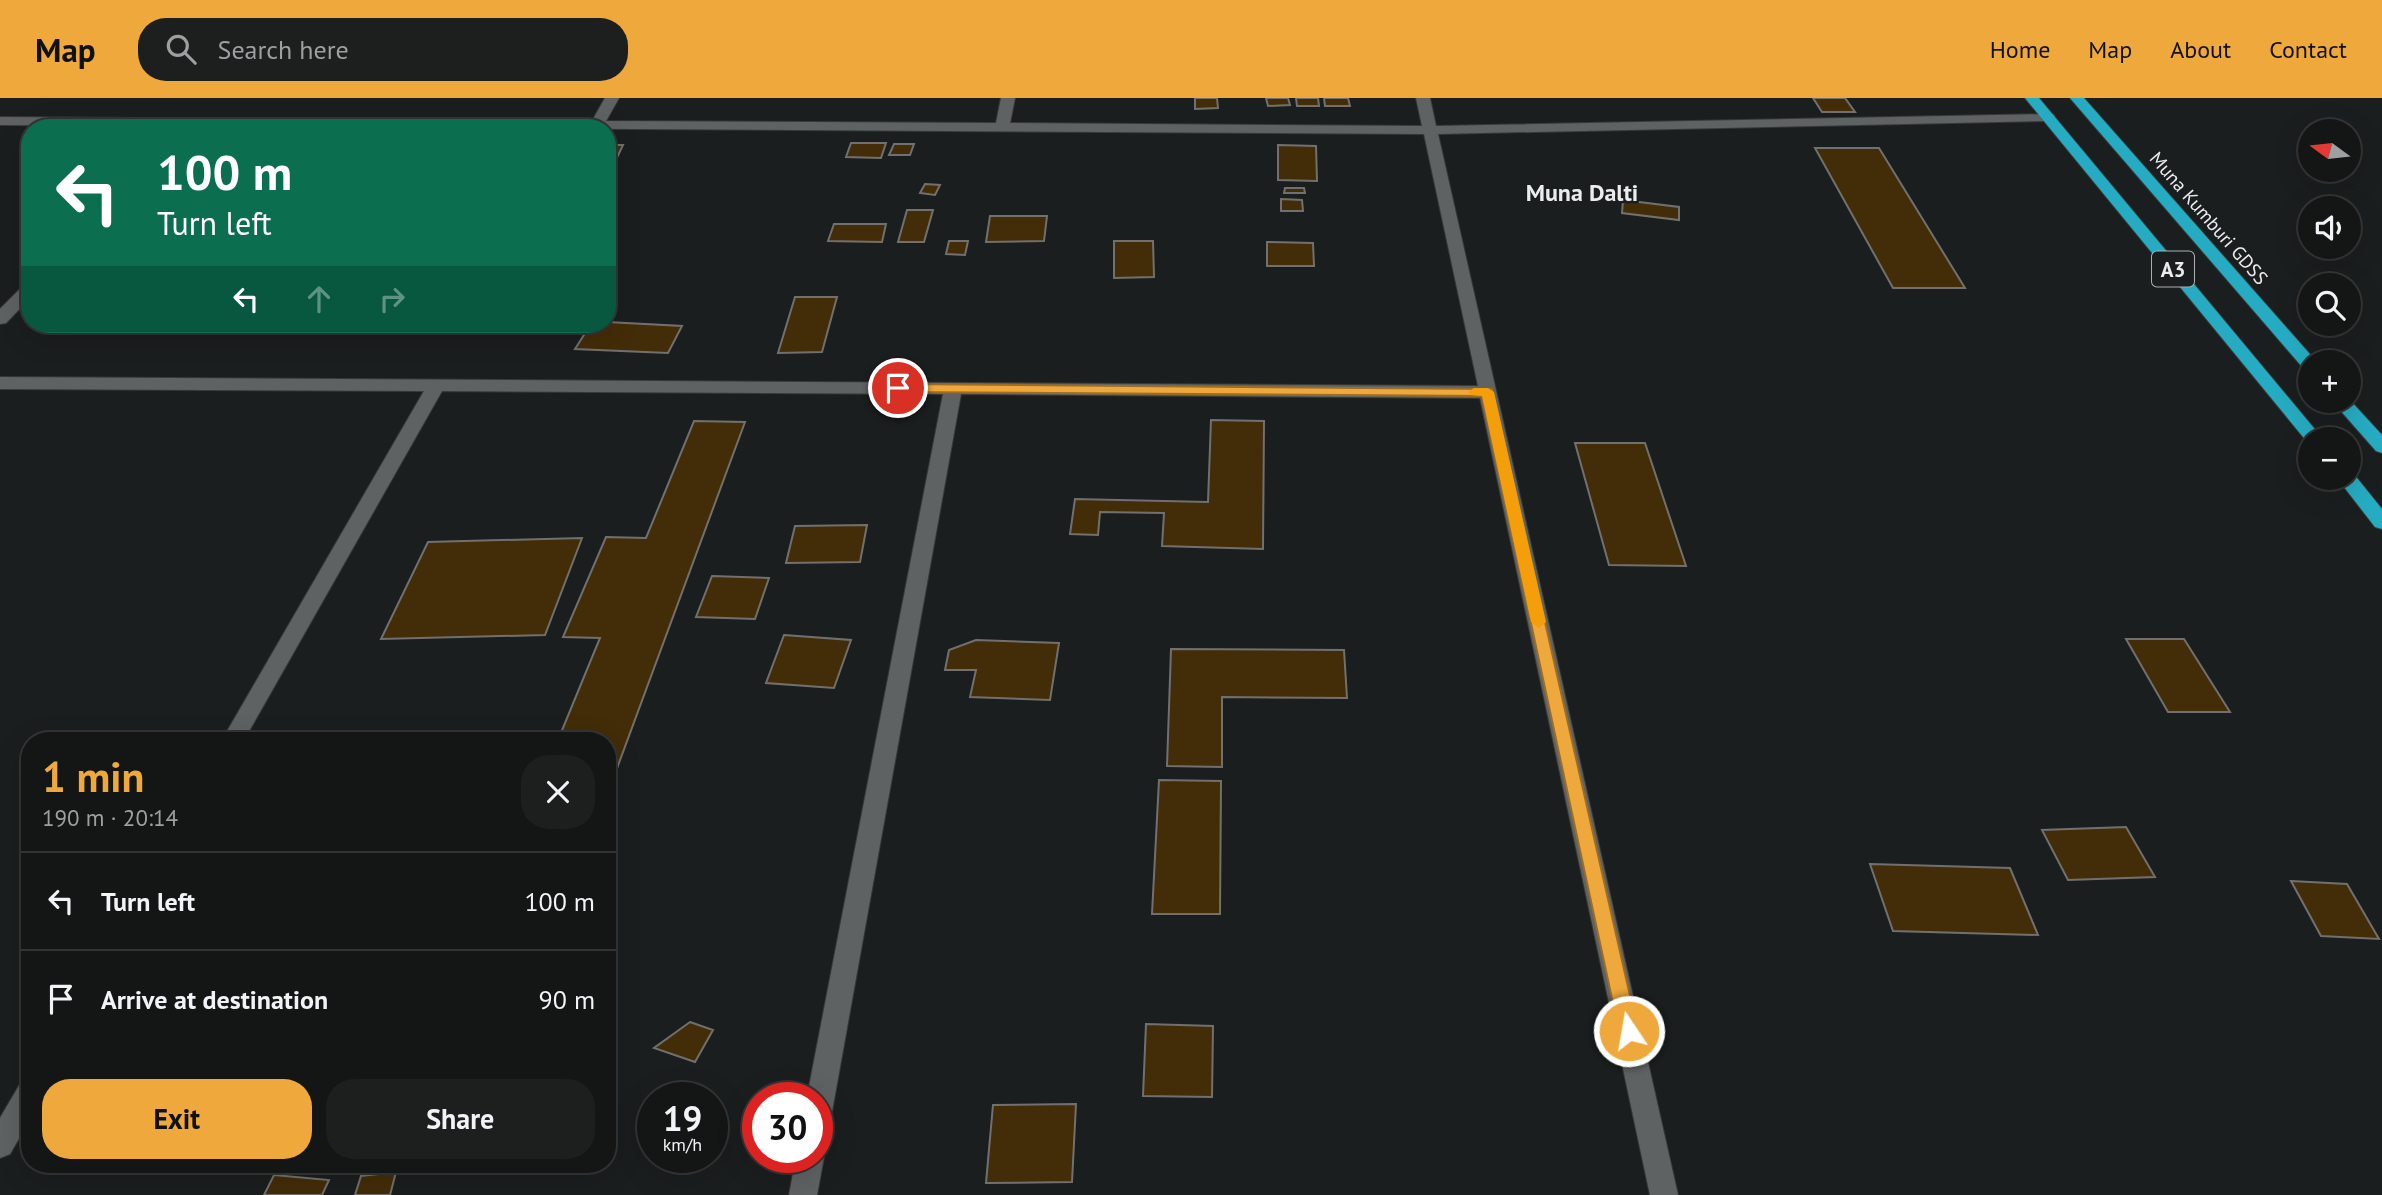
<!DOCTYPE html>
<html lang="en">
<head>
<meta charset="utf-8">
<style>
	body { margin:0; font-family:"PT Sans",sans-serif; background:#1d1f1f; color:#f1f3f6; height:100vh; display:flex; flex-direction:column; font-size:26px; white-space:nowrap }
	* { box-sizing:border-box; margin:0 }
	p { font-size:23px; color:#9d9fa1 }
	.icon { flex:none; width:38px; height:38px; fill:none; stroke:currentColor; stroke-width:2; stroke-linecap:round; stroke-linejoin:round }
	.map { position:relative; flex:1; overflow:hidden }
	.drawer { position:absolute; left:21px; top:634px; width:595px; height:441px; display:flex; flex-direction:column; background:#141616; border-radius:28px; box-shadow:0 7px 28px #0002,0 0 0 2px #333535 }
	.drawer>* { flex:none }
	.guide { position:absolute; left:21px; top:21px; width:595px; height:214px; border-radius:28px; box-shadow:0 7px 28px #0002,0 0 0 2px #333535; background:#0b6e4f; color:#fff; overflow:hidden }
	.needle { width:46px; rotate:285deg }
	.controls { position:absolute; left:2298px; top:21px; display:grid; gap:14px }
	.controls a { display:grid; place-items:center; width:63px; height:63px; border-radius:50%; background:#141616; box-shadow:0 7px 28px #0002,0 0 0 2px #333535; font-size:35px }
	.speed { position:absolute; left:637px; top:984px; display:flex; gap:14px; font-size:35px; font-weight:700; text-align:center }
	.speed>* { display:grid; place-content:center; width:91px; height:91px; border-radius:50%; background:#141616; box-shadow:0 7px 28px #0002,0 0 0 2px #333535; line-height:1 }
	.speed small { font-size:18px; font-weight:400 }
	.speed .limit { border:10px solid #d22; background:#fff; color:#111 }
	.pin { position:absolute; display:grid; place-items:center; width:60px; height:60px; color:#fff; margin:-30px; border:4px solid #fff; border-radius:50%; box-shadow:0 2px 7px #0007 }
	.me { position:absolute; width:77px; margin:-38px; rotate:348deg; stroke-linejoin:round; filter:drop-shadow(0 0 5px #0008) }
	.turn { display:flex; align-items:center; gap:24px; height:147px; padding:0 21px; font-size:32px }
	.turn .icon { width:91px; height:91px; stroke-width:2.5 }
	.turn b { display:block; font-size:49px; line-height:60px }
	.lanes { display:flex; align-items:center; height:66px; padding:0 21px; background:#0003; justify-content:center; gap:35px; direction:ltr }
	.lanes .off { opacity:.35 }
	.round { display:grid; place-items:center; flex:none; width:74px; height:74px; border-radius:28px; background:#1d1f1f }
	.overview { display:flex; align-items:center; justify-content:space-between; height:119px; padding:0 21px }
	h1 { font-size:42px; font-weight:600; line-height:52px; color:#eea83c }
	.primary-button { display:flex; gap:14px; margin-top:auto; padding:14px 21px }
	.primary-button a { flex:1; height:80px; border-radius:28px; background:#eea83c; color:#111; font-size:28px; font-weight:600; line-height:80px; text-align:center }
	.primary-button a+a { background:#1d1f1f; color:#f1f3f6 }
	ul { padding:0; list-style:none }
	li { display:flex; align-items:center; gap:21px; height:98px; padding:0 21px; border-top:2px solid #333535 }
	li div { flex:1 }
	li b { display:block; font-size:26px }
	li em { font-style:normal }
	header { display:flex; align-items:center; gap:42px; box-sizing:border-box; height:98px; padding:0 35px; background:#eea83c; color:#111 }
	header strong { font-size:33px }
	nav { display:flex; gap:38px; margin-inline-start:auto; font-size:24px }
	.search { width:490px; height:63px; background:#1d1f1f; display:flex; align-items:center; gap:18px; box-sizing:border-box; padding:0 24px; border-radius:28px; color:#9d9fa1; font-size:26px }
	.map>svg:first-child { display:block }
	.building { fill:#432c08; stroke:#72706e; stroke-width:2 }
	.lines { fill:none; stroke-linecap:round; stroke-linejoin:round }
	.street-casing { stroke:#383a3a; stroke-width:2 }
	.highway-casing { stroke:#383a3a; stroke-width:2 }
	.street { fill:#5f6262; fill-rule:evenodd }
	.highway { fill:#26acc2; fill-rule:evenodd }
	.route { fill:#eea83c; stroke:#9b6d27; stroke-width:2 }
	.slow { fill:#f59e0b }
	.labels { text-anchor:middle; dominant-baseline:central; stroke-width:5; stroke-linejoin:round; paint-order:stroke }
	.far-street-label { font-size:19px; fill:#eaeced; stroke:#1b1e1e }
	.shield { fill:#1b1e1e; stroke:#acaeaf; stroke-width:2 }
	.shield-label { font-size:21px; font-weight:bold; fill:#eaeced }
	.far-district-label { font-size:24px; font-weight:bold; fill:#eaeced; stroke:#1b1e1e }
</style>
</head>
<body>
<header>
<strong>Map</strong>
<div class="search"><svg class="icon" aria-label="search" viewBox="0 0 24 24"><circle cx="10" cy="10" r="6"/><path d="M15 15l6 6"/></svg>Search here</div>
<nav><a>Home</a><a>Map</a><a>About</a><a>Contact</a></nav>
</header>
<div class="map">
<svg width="2382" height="1097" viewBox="0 0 2382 1097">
	<rect width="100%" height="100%" fill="#1b1e1e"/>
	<path class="building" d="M1195 0H1217L1218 10 1195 11Z
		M1266 0H1288L1290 7 1268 8Z
		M1296 0H1318L1319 8H1297Z
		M1324 0H1348L1350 8H1325Z
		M1813 0H1845L1855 14H1822Z
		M851 45H886L881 60 846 59Z
		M894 46H914L910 57H889Z
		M607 47H623L614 66H607Z
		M1278 47 1316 48 1317 83 1278 82Z
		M1815 50H1879L1965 190H1893Z
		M925 86 940 87 935 97 920 95Z
		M1285 90H1304L1305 95H1284Z
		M1281 101 1302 102 1303 113H1281Z
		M1623 102 1679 109V122L1622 115Z
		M907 112H933L924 144H898Z
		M990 118H1047L1044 143 986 144Z
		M834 126H886L882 144 828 143Z
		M949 143H968L965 157 946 156Z
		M1114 143H1153L1154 179 1114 180Z
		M1267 144 1313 145 1314 168H1267Z
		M795 199H837L822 254 778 255Z
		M607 224 682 228 668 255 575 251 591 226Z
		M1211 322 1264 323 1263 451 1162 448 1164 415 1100 414 1098 437 1070 436 1075 401 1208 404Z
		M694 323 745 324 616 673H607V642H558L600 540 563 539 606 439 646 440Z
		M1575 345H1645L1686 468 1609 467Z
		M867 427 860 464 786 465 795 428Z
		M582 440 545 537 381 541 428 444Z
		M712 478 769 480 755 521 696 519Z
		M784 537 851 542 834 590 766 585Z
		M2126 541H2184L2230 614H2168Z
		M976 542 1059 545 1050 602 970 599 976 572H945L949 552Z
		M1171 551 1344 552 1347 600 1222 599V669L1167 668Z
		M1159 682 1221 683 1220 816H1152Z
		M2126 729 2155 779 2068 782 2042 732Z
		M1870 766 2010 770 2038 837 1893 833Z
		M2291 783 2347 786 2379 841 2321 838Z
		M690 924 713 932 695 964 654 950Z
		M1146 926 1213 928 1212 999 1143 998Z
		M1076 1006 1072 1084 986 1085 993 1007Z
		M396 1074 390 1097H355L361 1078Z
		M274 1077 329 1082 322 1097H264Z"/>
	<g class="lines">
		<g class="street-casing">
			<path id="street" d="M605 0H619L606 23 996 25 1001 0H1015L1010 25 1422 28 1416 0H1430L1436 28 2053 16 2055 19 2048 23 1438 36 1678 1097H1650L1480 300 961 296 831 1019 827 1029 817 1032V999H807L943 296 442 293 244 642H222L424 293 0 291V279L1478 288 1424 36 0 27V19L592 23Z
				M30 185V200L6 225 0 226V211L24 187Z
				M30 982V1021L10 1056 0 1060V1020L20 986Z
				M817 1048 824 1059 817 1097H789L796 1059H817Z"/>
		</g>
		<g class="highway-casing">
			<path id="highway" d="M2025 0H2039L2323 341H2310V346L2308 345Z
				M2070 0H2084L2316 263 2310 264V272L2304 271Z
				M2348 300 2382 337V355L2376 353 2332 303H2348Z
				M2348 374 2353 375 2382 411V431L2375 429 2337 380H2348Z"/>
		</g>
		<use href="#street" class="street"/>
		<use href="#highway" class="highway"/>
	</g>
	<path class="route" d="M898 286 1492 291 1638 933 1636 940 1629 943 1622 940 1619 933 1482 298 894 294V287Z"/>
	<path class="slow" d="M1488 290 1494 294 1546 524 1539 530 1531 524 1482 298 1470 297 1468 294 1474 290Z"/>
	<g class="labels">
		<g class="far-street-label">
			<text transform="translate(2209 120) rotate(49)">Muna Kumburi GDSS</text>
		</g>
		<rect class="shield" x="2152" y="153.5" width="42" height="35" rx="5"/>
		<g class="shield-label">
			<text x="2173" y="171">A3</text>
		</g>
		<g class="far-district-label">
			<text x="1582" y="94">Muna Dalti</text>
		</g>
	</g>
</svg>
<div class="controls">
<a><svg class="needle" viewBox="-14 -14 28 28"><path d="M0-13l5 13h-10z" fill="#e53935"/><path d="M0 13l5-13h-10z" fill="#9d9fa1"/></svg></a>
<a><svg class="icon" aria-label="sound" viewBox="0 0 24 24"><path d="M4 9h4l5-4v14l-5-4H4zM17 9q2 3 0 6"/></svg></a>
<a><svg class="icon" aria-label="search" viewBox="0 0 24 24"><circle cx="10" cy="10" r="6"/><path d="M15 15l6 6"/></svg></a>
<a>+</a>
<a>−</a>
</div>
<div class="speed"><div>19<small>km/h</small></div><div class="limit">30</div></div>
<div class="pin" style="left:898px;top:290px;background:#d93025"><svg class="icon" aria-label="arrive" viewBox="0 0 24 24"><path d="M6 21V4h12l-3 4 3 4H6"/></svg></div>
<svg class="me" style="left:1629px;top:933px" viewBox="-20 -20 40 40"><circle r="17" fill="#eea83c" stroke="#fff" stroke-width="3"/><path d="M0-11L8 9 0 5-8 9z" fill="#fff"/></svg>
<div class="guide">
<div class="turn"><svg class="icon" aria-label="left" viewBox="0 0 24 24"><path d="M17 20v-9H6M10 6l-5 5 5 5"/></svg><div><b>100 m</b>Turn left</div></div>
<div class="lanes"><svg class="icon" aria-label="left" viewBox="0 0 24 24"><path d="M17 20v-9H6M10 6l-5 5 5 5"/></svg><svg class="icon off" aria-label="ahead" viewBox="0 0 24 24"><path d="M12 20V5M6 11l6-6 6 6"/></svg><svg class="icon off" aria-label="right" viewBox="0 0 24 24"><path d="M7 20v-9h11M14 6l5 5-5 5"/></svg></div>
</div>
<section class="drawer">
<div class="overview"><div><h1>1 min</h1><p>190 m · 20:14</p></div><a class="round"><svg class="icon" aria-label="close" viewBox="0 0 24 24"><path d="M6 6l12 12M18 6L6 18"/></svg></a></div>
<ul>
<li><svg class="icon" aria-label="left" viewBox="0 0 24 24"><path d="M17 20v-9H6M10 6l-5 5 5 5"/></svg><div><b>Turn left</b></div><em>100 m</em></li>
<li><svg class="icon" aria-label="arrive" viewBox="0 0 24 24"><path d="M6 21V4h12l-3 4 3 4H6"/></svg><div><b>Arrive at destination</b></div><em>90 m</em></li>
</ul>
<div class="primary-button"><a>Exit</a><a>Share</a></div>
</section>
</div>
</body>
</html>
